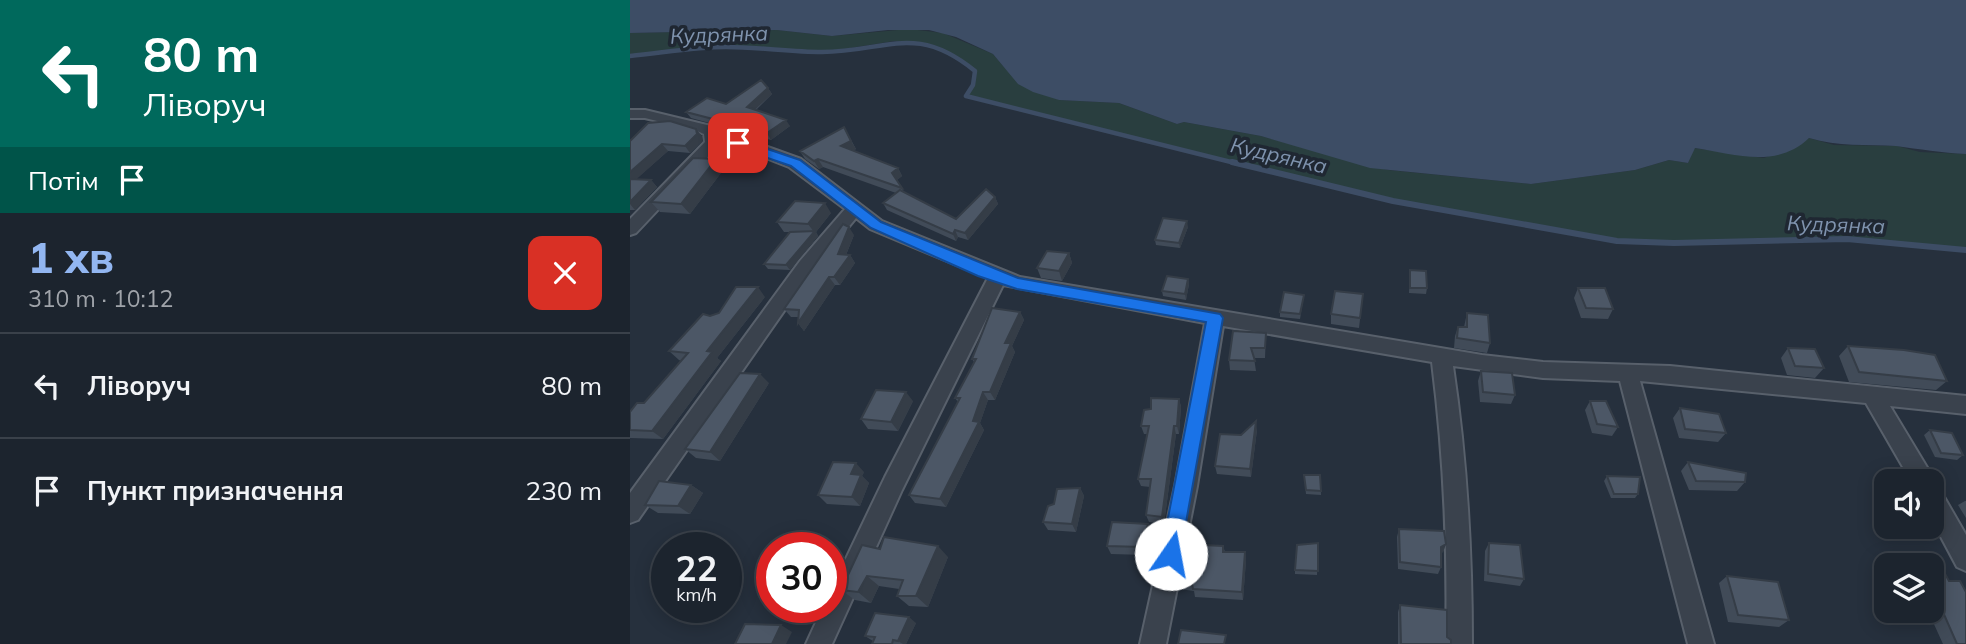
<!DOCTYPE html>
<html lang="uk">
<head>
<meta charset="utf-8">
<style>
	body { margin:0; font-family:Mulish,sans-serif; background:#252c36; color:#f1f3f6; height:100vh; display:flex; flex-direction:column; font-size:26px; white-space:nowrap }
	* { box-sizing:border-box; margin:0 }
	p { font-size:23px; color:#a0a4aa }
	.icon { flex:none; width:38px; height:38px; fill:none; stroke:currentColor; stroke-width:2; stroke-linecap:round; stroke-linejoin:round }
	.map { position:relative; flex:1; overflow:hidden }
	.drawer { display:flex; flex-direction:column; background:#1c242e; width:630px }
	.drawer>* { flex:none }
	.hud { background:#00695c; color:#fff; overflow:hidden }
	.tools { position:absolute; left:1244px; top:469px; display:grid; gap:14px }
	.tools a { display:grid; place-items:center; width:70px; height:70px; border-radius:14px; background:#1c242e; box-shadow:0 4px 18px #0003,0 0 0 2px #3a414a; font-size:35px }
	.speed { position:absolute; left:21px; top:532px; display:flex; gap:14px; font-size:35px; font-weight:700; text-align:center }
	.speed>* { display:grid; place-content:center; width:91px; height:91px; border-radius:50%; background:#1c242e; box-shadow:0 4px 18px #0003,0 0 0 2px #3a414a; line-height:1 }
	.speed small { font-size:18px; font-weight:400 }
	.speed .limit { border:10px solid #d22; background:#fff; color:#111 }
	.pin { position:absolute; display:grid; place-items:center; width:60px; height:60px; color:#fff; margin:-30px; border-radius:14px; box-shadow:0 4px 10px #0006 }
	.me { position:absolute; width:77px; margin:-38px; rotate:12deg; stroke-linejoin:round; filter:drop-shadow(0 0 5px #0008) }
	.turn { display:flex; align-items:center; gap:24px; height:147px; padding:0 28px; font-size:32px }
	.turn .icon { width:91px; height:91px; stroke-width:2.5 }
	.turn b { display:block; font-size:49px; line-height:60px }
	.then { display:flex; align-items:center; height:66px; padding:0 28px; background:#0003; gap:14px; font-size:26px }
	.round { display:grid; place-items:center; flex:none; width:74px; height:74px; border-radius:14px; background:#252c36 }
	.head { display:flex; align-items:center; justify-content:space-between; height:119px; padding:0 28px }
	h1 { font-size:42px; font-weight:800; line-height:52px; color:#92b6f1 }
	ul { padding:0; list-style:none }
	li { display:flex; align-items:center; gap:21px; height:105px; padding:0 28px; border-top:2px solid #3a414a }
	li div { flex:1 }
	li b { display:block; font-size:26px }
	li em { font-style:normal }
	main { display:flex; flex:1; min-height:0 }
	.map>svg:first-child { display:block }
	.green { fill:#293e3f }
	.water { fill:#3d4d65 }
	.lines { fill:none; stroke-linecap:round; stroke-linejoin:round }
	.stream-far1 { stroke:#3d4d65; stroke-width:4.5 }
	.stream { stroke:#3d4d65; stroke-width:6 }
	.minor-casing { stroke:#58606b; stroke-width:4 }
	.minor { fill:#3a424d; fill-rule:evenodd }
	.wall { fill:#414b58 }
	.shaded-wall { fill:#353d47 }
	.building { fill:#4c5766; stroke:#353d47; stroke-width:2 }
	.route { fill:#1a73e8; stroke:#114b97; stroke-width:2 }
	.labels { text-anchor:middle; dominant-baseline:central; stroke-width:7; stroke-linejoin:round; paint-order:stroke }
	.water-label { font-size:21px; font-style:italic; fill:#7f93ae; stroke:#1f2732 }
</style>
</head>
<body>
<main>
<section class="drawer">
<div class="hud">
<div class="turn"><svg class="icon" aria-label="left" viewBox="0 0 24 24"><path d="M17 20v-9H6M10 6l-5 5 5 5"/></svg><div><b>80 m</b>Ліворуч</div></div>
<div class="then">Потім<svg class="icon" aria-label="arrive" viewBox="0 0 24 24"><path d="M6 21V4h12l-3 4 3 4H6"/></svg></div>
</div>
<div class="head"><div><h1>1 хв</h1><p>310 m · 10:12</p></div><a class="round" style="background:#d93025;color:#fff"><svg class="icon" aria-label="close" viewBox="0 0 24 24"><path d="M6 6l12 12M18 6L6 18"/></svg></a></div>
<ul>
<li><svg class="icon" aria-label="left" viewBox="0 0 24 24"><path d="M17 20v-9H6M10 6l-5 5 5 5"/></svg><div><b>Ліворуч</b></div><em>80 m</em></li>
<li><svg class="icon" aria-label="arrive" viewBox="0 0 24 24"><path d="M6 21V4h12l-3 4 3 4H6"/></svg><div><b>Пункт призначення</b></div><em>230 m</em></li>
</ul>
</section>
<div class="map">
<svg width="1336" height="644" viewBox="0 0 1336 644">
	<rect width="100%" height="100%" fill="#26303d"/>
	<path class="green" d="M147 30 202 36 279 29 313 33 363 54 375 68 429 100 489 103 547 124 554 122 631 136 758 170 901 184 1005 170 1039 160 1058 163 1064 148 1134 158 1179 138 1204 145 1267 146 1290 152 1336 154V250L1217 239 1044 243 987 241 763 201 357 103 336 96 343 85 345 71 329 58 296 45 264 41 195 52 94 47 0 56V33Z"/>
	<path class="water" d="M0 0H1336V154C1312 153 1289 149 1266 146 1236 144 1208 147 1179 138 1147 169 1104 154 1065 148L1058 163 1039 160 1005 170 901 184 740 168 631 136 554 122 547 124 489 103 429 100 403 92 388 84 363 54 326 37 299 30H258L202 36 147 30 0 33Z"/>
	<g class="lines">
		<path class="stream-far1" d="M0 56C32 53 64 47 96 47 128 47 160 52 192 52 256 52 285 22 345 71L343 85 336 96 609 164"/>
		<path class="stream" d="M602 162 763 201 987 241 1044 243 1217 239 1336 250"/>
		<g class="minor-casing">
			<path id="minor" d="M0 110H15L77 125 171 159 252 221 390 277 852 355 913 362 1040 366 1336 396V414L1260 406 1301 474 1304 481 1302 486V481H1281L1236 403 1010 381 1084 644H1058L990 381 913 378 823 366C837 459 842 550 842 644H816C818 549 814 457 802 362L593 326 567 486 536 644H510L545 486 575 323 373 285 272 490 202 644H176L193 607H201V590L255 477 358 278 240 229 226 218 182 271 8 520 0 523V493L170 261 215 209 159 167 90 140 88 146 6 233 0 235V219L75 142 74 134 67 131 15 118H0Z
				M1302 486 1310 490 1336 535V571L1327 567 1302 520Z"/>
		</g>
		<use href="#minor" class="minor"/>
	</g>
	<path class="wall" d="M138 88 142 94 126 110 160 126 141 140 61 118 56 112 96 104Z
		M214 127 226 149 222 151 268 168 272 176 267 180 274 192 326 219 365 197 368 204 338 240 328 237 326 241 257 210 253 203 266 193 193 167 189 169 175 159 170 151Z
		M72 136V141L60 153 38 151 6 179 21 180 27 187 5 210H0V141Z
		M86 159 94 169 60 214 30 212 21 202Z
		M201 213 186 232 188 236 160 270 138 269 134 264 160 232H154L147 222Z
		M558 227 550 248 526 245 525 240Z
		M224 235 216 255H220L225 263 210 285H205L174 331 168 323V317H161L154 309Z
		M439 253 442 263 432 281 411 278 407 268Z
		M780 270 797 288 796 294 779 293Z
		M558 279 559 284 556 300 533 296 532 291Z
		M948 288 983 309 978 319 951 318 944 298Z
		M733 294 729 328 701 324V314Z
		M674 295 670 319 650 317V312Z
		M135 297 87 358 91 361 33 439 0 438V412L14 403 51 361 49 360 39 351Z
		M390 312 394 320 382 346 385 352 365 400H358L350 423 354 430 316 507 285 503 279 495 328 402 325 398 344 362 342 359Z
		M837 313 860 343 857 353 824 348 825 336 828 327H834Z
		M636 333 635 358H624L626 371 600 370 599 360Z
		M1218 346 1317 381 1306 390 1219 382 1209 356Z
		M1158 348 1194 368 1185 378 1157 375 1151 358Z
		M851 371 885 395 881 404 850 402 848 381Z
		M139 383 90 461 66 458 55 449Z
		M549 399 551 407 549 434H546L534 524 519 522 516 515 520 487 511 486 508 479 518 434H514L511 426 521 409Z
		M283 401 268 431 238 429 231 419Z
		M960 401 988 427 982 436 962 433 955 410Z
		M1050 408 1096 433 1088 442 1049 438 1043 418Z
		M627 430 621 477 587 474 585 466 611 435Z
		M1300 430 1333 455 1327 460 1305 457 1294 435Z
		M1058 462 1115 482 1107 491 1059 490 1051 471Z
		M234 472 232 476 239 483 230 506 197 504 188 495Z
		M674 475H690L691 495 676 494Z
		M977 476 1008 494 1005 498H981L974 481Z
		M61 485 73 493 60 514 28 513 15 505Z
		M450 488 454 496 446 532 418 530 413 522Z
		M1335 501H1336V518L1328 505Z
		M769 529 816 544 813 552 811 553V567L808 574 768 569 767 537Z
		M521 532 516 555 481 554 477 546Z
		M688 543 687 575 665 574V570Z
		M859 543 894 579 890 586 854 581 855 551Z
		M593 546 595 552H615L616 560 613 600 565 597 564 591 549 589 547 582 568 569Z
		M250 549 318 557 298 607 279 606 267 596 269 589 249 586 241 603 225 600 211 590Z
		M1289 554 1305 556 1319 581H1330L1336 592V644H1313L1298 611H1302V565H1280L1278 560Z
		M1097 576 1159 620 1149 627 1098 622 1089 583Z
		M770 605 817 637 821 644H768V612Z
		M286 623 276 644H242L243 641 235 636Z"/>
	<path class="shaded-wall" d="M138 88 142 94 121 113 117 107Z
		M156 120 160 126 141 140 137 133Z
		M66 129 72 136V141L60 153 55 146Z
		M221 141 226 149 215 155 211 146Z
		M32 144 38 151 0 185V172Z
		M86 159 94 169 60 214 51 204Z
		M188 159 193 167 189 169 184 161Z
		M268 168 272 176 266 181 262 173Z
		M21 180 27 187 5 210 0 204V202Z
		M365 197 368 204 338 240 335 233Z
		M195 203 201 213 186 232 188 236 160 270 156 265 184 232 178 224Z
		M557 221 558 227 550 248 549 243Z
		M219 227 224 235 213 262 208 254Z
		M325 230 328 237 326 241 323 234Z
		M439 253 442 263 432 281 429 271Z
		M220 255 225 263 210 285 204 277Z
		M199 277 205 285 174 331 168 323Z
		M558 279 559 284 556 300 555 294Z
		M128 287 135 297 87 358 91 361 33 439 22 431 77 351Z
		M390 312 394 320 382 346 385 352 365 400 360 392 375 343Z
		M130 374 139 383 90 461 80 452Z
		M276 392 283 401 268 431 261 422Z
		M353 392 358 400 350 423 354 430 316 507 310 499Z
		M549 399 551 407 549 434 547 426Z
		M626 421 627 430 621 477 620 469Z
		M544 426 546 434 534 524 532 517Z
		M226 463 234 472 232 476 239 483 230 506 222 497 221 474Z
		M61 485 73 493 60 514 48 506Z
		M450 488 454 496 446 532 442 524Z
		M518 524 521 532 516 555 513 547Z
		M816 544 813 552 808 555 811 547Z
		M308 546 318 557 298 607 286 596Z
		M201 551 205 554 201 561Z
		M615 552 616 560 613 600 612 592Z
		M237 576 249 586 241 603 228 592Z
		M279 617 286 623 276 644H273L268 641Z
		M151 625 162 632 156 644H142Z"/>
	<path class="building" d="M131 80 138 88 117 107 156 120 137 133 56 112 77 98 96 104Z
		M40 121 66 129 67 134 55 146 32 144 0 172V141L18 123Z
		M214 127 221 141 211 146 268 168 262 173 272 188 188 159 184 161 170 151Z
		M63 158 86 159 51 204 21 202Z
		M0 179 21 180 0 202Z
		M356 189 365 197 335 233 325 230 323 234 253 203 270 190 326 219Z
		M165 201 195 203 178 224 147 222Z
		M533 218 557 221 549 243 525 240Z
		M213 224 219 227 208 254 220 255 204 277H199L168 323 169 310 154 309Z
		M185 231 156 265 134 264 160 232Z
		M417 251 439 253 429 271 407 268Z
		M780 270 796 271 797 288H780Z
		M537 276 558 279 555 294 532 291Z
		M106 287H128L77 351 82 352 22 431 0 430V412L7 403H14L58 353 39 351 73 314 80 316 89 313Z
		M948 288H975L983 309 956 308Z
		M705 291 733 294 730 318 701 314Z
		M654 292 674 295 670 314 650 312Z
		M362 308 390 312 375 343H381L360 392H353L343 421 349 422 310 499 279 495 330 398H325L346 359H342Z
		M837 313 858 315 860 343 827 338 828 327H837Z
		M603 331 636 333 635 348H621L625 361 599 360Z
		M1218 346 1274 350 1305 355 1317 381 1229 372Z
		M1158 348 1185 349 1194 368 1165 366Z
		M851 371 882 373 885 395 853 392Z
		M110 373 130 374 80 452 55 449Z
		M246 390 276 392 261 422 231 419Z
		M521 398 549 399 547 426H544L532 517 516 515 521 479H508L519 426H511L514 410 521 409Z
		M960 401H976L988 427 967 424Z
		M1050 408 1089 414 1096 433 1055 429Z
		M626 421 620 469 585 466 590 434 611 435Z
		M1300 430 1322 433 1333 455 1311 453Z
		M203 462 226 463 221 474 231 475 222 497 188 495Z
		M1058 462 1116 473 1115 482 1066 481Z
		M674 475H690L691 491 676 490Z
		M977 476 1010 477 1008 494H984Z
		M29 481 61 485 48 506 15 505Z
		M450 488 442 524 413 522 418 506 424 504 427 489Z
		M482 522 518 524 513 547 477 546Z
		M769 529 814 531 816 544 811 547V567L770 562Z
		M254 537 308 546 286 596H267L273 580 237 576 228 592 211 590 232 545 250 549Z
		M161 543 196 546 195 548H158Z
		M688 543V571L665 570 667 545Z
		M859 543 890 545 894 579 858 574Z
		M573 545 593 546V552H615L612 592 563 589 562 584 547 582 550 568 568 569Z
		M1289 554 1305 556 1319 581H1330L1336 592V644H1327L1309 603 1302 592V565H1293Z
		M1097 576 1148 582 1159 620 1108 615Z
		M770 605 817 610V637L821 640V644H771Z
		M245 613 279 617 268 641 263 640 262 644H242L245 637 235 636Z
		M115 624 151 625 142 644H105Z
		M551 630 596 635 594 644H548Z"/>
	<path class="route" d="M108 139 170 160 251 222 388 278 590 314 593 318 549 561 541 564 534 561 531 554 576 322 387 289 348 276 241 228 161 166 103 146V140Z"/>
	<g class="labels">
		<g class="water-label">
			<text transform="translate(89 34) rotate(-2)">Кудрянка</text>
			<text transform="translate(649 155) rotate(13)">Кудрянка</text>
			<text transform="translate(1206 224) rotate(2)">Кудрянка</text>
		</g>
	</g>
</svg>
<div class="tools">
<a><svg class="icon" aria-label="sound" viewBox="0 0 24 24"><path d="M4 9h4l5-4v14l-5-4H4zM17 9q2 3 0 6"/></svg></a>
<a><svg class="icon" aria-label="layers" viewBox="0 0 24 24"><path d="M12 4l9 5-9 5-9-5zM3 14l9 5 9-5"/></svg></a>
</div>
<div class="speed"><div>22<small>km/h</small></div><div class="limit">30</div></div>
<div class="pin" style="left:108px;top:143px;background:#d93025"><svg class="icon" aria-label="arrive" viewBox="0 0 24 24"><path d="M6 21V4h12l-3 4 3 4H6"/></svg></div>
<svg class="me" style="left:541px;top:554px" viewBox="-20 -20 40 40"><circle r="19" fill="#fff"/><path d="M0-13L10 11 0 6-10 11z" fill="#1a73e8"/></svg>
</div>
</main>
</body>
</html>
